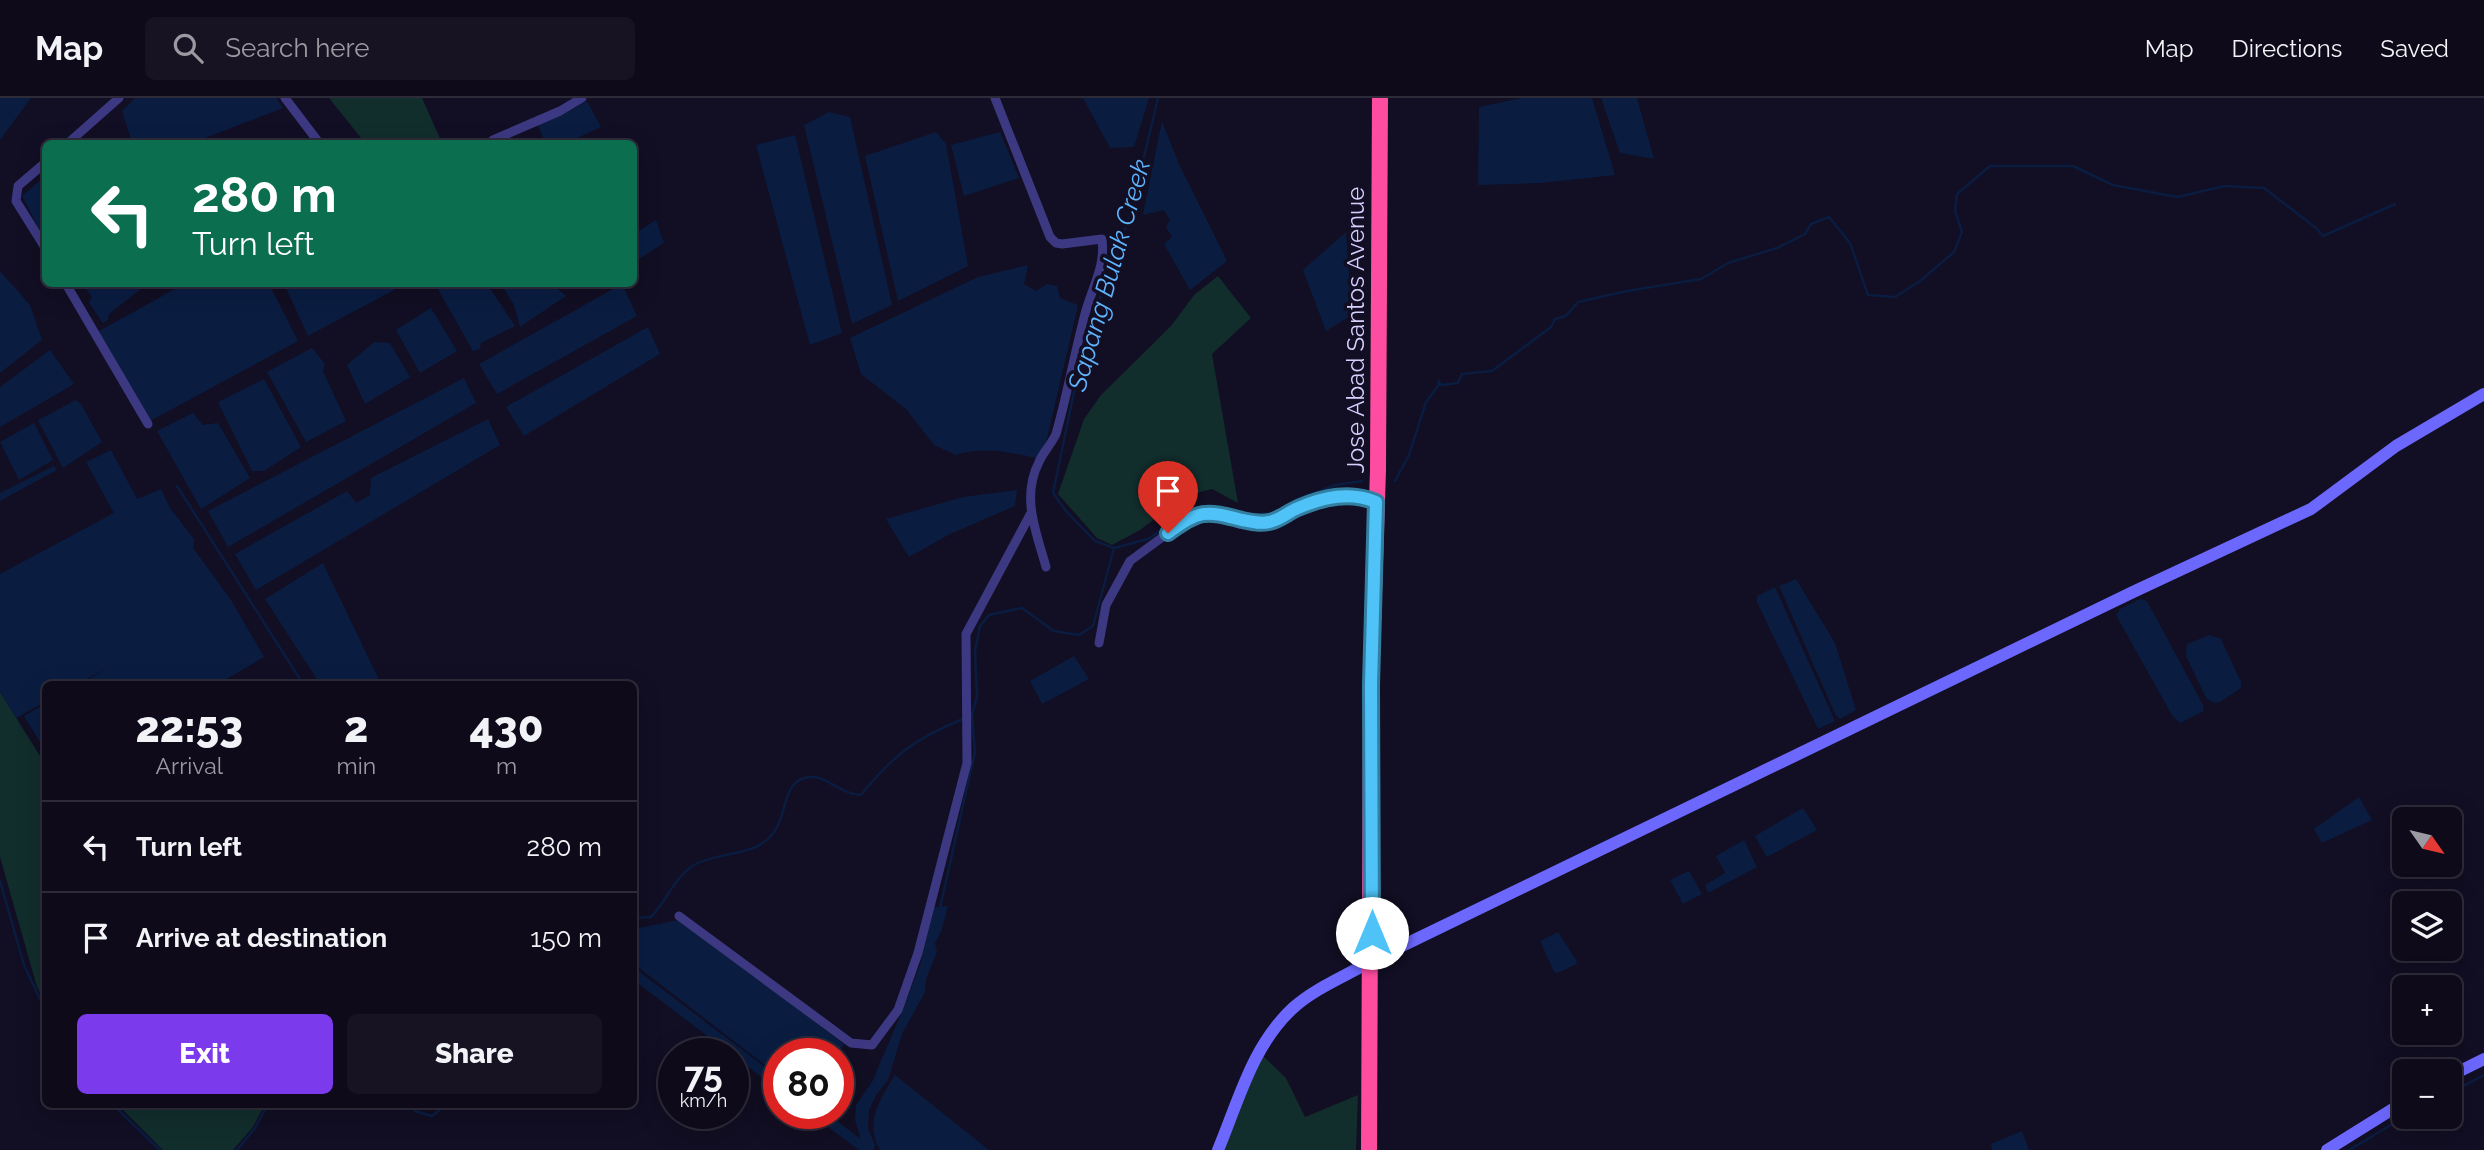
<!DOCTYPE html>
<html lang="en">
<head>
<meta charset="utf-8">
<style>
	body { margin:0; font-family:Raleway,sans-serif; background:#171323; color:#f1f3f6; height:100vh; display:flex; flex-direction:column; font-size:26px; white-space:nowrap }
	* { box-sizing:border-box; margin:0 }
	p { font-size:23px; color:#9b9aa2 }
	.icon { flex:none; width:38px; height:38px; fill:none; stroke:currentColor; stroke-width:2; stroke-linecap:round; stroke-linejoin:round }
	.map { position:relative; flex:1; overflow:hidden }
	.drawer { position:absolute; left:42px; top:583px; width:595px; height:427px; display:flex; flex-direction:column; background:#0e0a1a; border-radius:10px; box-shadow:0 7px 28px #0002,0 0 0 2px #2e2b39 }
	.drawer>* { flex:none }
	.top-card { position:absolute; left:42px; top:42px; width:595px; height:147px; border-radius:10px; box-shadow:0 7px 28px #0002,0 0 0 2px #2e2b39; background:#0b6e4f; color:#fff; overflow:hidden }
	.needle { width:46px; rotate:124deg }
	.controls { position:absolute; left:2392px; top:709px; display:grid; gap:14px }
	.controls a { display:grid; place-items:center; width:70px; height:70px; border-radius:10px; background:#0e0a1a; box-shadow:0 7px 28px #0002,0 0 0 2px #2e2b39; font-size:35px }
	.speed { position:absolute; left:658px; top:940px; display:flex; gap:14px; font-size:35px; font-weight:700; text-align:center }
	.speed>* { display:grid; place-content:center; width:91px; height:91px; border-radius:50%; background:#0e0a1a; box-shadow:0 7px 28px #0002,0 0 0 2px #2e2b39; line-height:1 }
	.speed small { font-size:18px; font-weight:400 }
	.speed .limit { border:10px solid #d22; background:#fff; color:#111 }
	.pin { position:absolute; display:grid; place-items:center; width:60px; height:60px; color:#fff; margin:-72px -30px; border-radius:50% 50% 50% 0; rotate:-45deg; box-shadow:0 0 7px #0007 }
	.pin .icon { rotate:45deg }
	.me { position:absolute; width:77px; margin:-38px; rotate:0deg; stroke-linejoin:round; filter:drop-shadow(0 0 5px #0008) }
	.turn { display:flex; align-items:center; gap:24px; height:147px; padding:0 35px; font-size:32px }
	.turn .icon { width:91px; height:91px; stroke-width:2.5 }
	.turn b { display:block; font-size:49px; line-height:60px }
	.eta { display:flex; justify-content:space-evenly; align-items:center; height:119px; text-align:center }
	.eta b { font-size:42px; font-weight:800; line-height:49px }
	.button { display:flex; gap:14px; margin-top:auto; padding:14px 35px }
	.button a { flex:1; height:80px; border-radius:10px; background:#7c3aed; color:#fff; font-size:28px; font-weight:800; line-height:80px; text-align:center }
	.button a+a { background:#171323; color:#f1f3f6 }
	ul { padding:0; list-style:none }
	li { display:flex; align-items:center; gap:21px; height:91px; padding:0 35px; border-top:2px solid #2e2b39 }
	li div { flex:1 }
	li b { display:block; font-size:26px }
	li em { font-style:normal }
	header { display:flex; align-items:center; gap:42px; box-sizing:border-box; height:98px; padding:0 35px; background:#0e0a1a; border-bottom:2px solid #2e2b39 }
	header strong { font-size:33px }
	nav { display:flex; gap:38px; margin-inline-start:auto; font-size:24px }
	.search { width:490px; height:63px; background:#171323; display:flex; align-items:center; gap:18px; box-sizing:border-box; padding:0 24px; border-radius:10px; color:#9b9aa2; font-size:26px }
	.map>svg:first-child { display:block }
	.green { fill:#112d2c }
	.water { fill:#0a1d41 }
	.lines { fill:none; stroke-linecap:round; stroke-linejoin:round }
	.stream { stroke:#0a1d41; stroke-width:2.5 }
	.canal { stroke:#0a1d41; stroke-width:10 }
	.street { stroke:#3c3982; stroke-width:9 }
	.secondary { stroke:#6c68fe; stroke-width:12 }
	.highway { stroke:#fe4ca1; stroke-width:16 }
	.route-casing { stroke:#337fa1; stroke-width:18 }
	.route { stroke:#4fc3f7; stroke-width:12 }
	.labels { text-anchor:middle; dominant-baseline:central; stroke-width:7; stroke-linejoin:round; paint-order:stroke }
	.street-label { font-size:24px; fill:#d6d0ff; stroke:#120e23 }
	.water-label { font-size:26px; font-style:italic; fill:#5fb4fe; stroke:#120e23 }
</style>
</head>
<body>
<header>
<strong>Map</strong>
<div class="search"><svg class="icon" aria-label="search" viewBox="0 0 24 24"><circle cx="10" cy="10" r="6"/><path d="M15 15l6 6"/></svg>Search here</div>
<nav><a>Map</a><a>Directions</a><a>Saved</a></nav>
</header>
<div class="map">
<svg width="2484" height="1052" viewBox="0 0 2484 1052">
	<rect width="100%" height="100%" fill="#120e23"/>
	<path class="green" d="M329 0H422L442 45H365Z
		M1218 178 1251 220 1212 256 1238 405 1212 391 1185 398 1140 432 1112 447 1097 440 1058 396 1084 321 1101 297 1171 228 1194 197Z
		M0 594 45 666V904L37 889 0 759Z
		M1261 956 1286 980 1305 1019 1358 997 1356 1052H1223Z
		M117 1006H265L253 1029 233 1052H163Z"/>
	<path class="water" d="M0 0H31L0 42Z
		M135 0H276L283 10 192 45H132L122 13Z
		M1083 0H1149L1134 49 1110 50Z
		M1522 0H1592L1615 77 1541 85 1478 87 1479 9Z
		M1601 0H1637L1654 61 1620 55Z
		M587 3 601 29 577 40 580 45H545L537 24 567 14Z
		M829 14 850 19 892 207 852 226 804 27Z
		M1162 23 1179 66 1227 163 1190 192 1164 146 1172 139 1166 129 1170 122 1164 112 1143 117Z
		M936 34 946 46 968 168 898 203 865 58Z
		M1000 34 1019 80 964 98 951 47Z
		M795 37 842 235 810 247 756 47Z
		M45 78V143L22 98Z
		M656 122 664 145 634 164V136Z
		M1346 134 1352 217 1326 233 1303 172Z
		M1028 167 1024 186 1036 193 1047 186 1057 188 1060 200 1078 207 1046 345 1036 360C1009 354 983 348 956 357L934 347 907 312 861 276 850 240 978 179Z
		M0 173 30 207 42 242 0 275Z
		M82 186H147L109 216 108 222 103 225 89 205 92 199Z
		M184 186H269L298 243 150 323 99 233Z
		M284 186H405L308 238Z
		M435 186H487L515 228 481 245 480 251 473 253Z
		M501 186H552L566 198 520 229 514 207Z
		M622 186 637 218 497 296 479 266Z
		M431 210 457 253 420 275 396 232Z
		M648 229 660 256 524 338 506 309Z
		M374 244 390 245 410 279 365 306 347 267Z
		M312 250 325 266 323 273 346 323 306 344 267 274Z
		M50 252 74 286 0 329V289Z
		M464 280 476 305 228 449 208 413Z
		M264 281 301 349 264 373H252L218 304Z
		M76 302 81 306 102 344 63 370 38 322Z
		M193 315 203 327 218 325 250 380 201 411 157 333Z
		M488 321 500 347 256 492 235 456 347 393 356 405 370 397 371 380Z
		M34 325 53 362 19 382 0 344Z
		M111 352 137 401 161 391 170 410 194 441 193 450 231 502 264 559 218 586H80L111 568 77 586H46L45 604 16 620 0 594V476L114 415 86 364Z
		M54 368 57 372 0 403V395Z
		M1017 392 1015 408 950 436 909 459 886 421 963 399Z
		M323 465 381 586H320L265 501Z
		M1796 481 1835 545 1856 612 1840 621 1836 618 1779 488Z
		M1775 489 1835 623 1818 631 1757 504V498Z
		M2140 501 2147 503 2203 607 2204 613 2180 625 2173 619 2116 517 2120 511Z
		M2209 537 2221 541 2241 584V590L2220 604 2214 605 2206 600 2186 558 2187 546Z
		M1074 558 1089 581 1042 606 1030 583Z
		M45 606V652L24 618Z
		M2359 699 2372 722 2322 745 2314 731Z
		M1803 710 1817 732 1767 759 1755 738Z
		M1744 742 1757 769 1708 795 1705 787 1725 775 1716 758Z
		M1689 773 1702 796 1683 806 1670 782Z
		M948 808 941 834 935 845 937 854 926 881 925 894 902 936 888 982 877 996 869 1012 868 1030 875 1047 874 1052H861L859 1035 855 1022 856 1007 872 984 904 909 920 867 934 809Z
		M679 822 844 946 838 955 779 956V978L634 866V831Z
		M1558 834 1576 862 1577 866 1557 875 1554 874 1540 843Z
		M895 977 989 1052H880C864 1025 880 1001 895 977Z
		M2022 1033 2029 1052H1992L1991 1046Z"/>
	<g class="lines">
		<path class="stream" d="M1158 0 1130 118 1085 241 1053 395 1066 413 1095 443 1114 450 1148 441 1197 409H1220L1231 415
			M1395 383 1409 357 1426 304 1438 288 1439 283 1441 287 1458 285 1462 276 1492 273 1551 229 1555 221 1566 218 1578 204 1627 193 1701 181 1728 165 1777 150 1805 136 1811 126 1829 119 1850 145 1868 197 1895 199 1920 183 1954 154 1962 134 1955 113 1957 96 1990 68H2073L2113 87 2177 99 2225 88 2264 90 2316 130 2323 138 2395 106
			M177 388 303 586
			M1240 417 1282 415 1295 402 1336 387 1362 383
			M0 783 24 867 46 914
			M940 810 975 654 972 617 977 598 975 553 980 528 989 517 1022 510 1054 533 1079 537 1093 528 1114 450
			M634 820 651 819C667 803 675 777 696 766 723 752 761 760 777 729 787 711 784 680 811 679 827 678 842 697 861 697 893 657 916 640 963 621
			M2450 995 2484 977
			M112 1006 160 1052
			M412 1006 415 1013 432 1018 442 1010 441 1006
			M237 1052 255 1030 268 1006
			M2349 1052 2406 1018"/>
		<path class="canal" d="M634 876 779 986
			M818 1015 867 1052"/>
		<path class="street" d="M285 0 320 46
			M995 0 1050 139 1056 145 1062 146 1102 141C1106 170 1090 193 1084 220 1074 258 1067 298 1056 336 1051 347 1043 354 1039 364 1021 399 1036 433 1046 469
			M67 46 119 0
			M489 46 493 42 560 13 582 0
			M46 64 18 88 16 103 46 151
			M66 186 148 326
			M1099 545 1106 507 1130 463 1187 421 1202 414 1217 415 1258 426 1273 423 1298 410 1338 397 1362 398 1376 404
			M679 818 851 945 872 947 898 912 918 855 967 665 966 536 1031 415"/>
		<path class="secondary" d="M2450 978 2484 961
			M1218 1052C1239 1002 1252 948 1293 910 1315 890 1346 878 1371 863L2133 494 2311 411 2396 348 2484 296
			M2327 1052 2404 1004"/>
		<path class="highway" d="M1369 1052 1371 587 1378 372 1380 0"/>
	</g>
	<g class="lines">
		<g class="route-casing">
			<path id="route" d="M1168 435C1199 412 1205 412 1242 422 1252 424 1259 426 1269 424 1280 422 1288 414 1298 410 1324 399 1350 393 1376 404L1371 587 1372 835"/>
		</g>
		<use href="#route" class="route"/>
	</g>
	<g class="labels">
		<g class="street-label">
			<text transform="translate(1355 232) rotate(-90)">Jose Abad Santos Avenue</text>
		</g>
		<g class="water-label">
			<text transform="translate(1109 177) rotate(-74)">Sapang Bulak Creek</text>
		</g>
	</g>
</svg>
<div class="controls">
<a><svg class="needle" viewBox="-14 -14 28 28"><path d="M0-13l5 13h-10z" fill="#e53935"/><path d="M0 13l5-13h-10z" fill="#9b9aa2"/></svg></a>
<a><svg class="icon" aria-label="layers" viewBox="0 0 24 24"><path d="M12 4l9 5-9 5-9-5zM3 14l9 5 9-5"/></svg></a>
<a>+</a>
<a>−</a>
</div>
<div class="speed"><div>75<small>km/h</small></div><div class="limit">80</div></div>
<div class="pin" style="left:1168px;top:435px;background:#d93025"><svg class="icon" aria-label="arrive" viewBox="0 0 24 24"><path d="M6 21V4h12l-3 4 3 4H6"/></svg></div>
<svg class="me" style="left:1372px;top:835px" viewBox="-20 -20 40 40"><circle r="19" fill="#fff"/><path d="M0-13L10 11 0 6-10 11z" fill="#4fc3f7"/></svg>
<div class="top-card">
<div class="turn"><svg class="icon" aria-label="left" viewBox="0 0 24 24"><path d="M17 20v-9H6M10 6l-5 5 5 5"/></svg><div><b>280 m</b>Turn left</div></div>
</div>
<section class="drawer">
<div class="eta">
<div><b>22:53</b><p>Arrival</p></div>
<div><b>2</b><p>min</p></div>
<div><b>430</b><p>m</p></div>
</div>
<ul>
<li><svg class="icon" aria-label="left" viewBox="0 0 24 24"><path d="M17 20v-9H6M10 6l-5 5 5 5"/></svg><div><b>Turn left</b></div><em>280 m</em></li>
<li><svg class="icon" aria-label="arrive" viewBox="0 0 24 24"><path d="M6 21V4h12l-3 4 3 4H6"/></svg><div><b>Arrive at destination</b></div><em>150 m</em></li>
</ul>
<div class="button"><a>Exit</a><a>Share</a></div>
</section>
</div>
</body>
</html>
